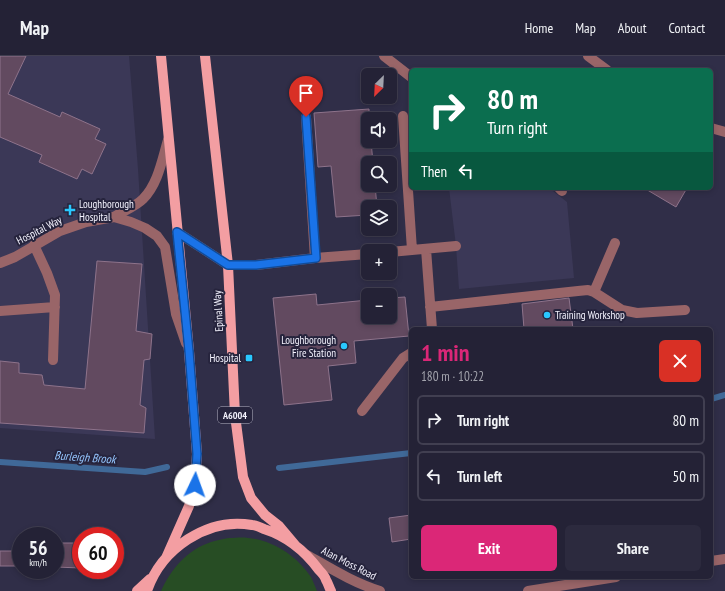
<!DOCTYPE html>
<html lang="en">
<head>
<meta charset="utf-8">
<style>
	body { margin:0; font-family:"PT Sans Narrow",sans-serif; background:#2c2a3e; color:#f1f3f6; height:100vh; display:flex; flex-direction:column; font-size:15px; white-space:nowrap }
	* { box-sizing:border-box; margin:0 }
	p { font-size:13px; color:#a3a4ad }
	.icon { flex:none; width:22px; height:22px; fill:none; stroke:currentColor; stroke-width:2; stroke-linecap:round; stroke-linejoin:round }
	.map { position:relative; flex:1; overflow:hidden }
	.side { position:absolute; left:409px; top:271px; width:304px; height:252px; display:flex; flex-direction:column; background:#242236; border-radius:6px; box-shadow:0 2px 6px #0003,0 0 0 1px #413f51 }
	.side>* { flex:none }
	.hud { position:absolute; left:409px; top:12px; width:304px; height:122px; border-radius:6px; box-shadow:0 2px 6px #0003,0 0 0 1px #413f51; background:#0b6e4f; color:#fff; overflow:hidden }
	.needle { width:26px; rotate:204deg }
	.controls { position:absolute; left:361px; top:12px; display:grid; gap:8px }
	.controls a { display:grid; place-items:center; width:36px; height:36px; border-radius:6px; background:#242236; box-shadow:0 2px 6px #0003,0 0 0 1px #413f51; font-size:20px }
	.speed { position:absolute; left:12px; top:471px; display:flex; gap:8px; font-size:20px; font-weight:700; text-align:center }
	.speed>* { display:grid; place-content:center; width:52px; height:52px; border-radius:50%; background:#242236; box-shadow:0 2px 6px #0003,0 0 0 1px #413f51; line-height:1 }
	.speed small { font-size:10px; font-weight:400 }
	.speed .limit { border:6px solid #d22; background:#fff; color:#111 }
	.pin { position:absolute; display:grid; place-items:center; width:34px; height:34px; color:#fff; margin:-41px -17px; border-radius:50% 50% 50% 0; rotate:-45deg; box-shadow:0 0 4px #0007 }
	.pin .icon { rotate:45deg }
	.me { position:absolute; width:44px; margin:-22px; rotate:3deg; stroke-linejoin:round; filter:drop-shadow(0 0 3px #0008) }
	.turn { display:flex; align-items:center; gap:14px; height:84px; padding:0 12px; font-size:18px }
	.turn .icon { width:52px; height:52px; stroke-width:2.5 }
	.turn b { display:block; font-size:28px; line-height:34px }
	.then { display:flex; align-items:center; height:38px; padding:0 12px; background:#0003; gap:8px; font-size:15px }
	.round { display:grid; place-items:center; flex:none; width:42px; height:42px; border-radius:6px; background:#2c2a3e }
	.overview { display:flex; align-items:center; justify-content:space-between; height:68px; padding:0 12px }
	h1 { font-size:24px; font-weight:700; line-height:30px; color:#db2777 }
	.primary-button { display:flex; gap:8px; margin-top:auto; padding:8px 12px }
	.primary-button a { flex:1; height:46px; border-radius:6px; background:#db2777; color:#fff; font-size:16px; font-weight:700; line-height:46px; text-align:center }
	.primary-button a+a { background:#2c2a3e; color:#f1f3f6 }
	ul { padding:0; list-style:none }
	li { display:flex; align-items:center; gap:12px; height:50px; margin:0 8px 6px; padding:0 4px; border:2px solid #413f51; border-radius:6px }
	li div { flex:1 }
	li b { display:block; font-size:15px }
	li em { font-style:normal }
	header { display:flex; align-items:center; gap:24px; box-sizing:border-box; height:56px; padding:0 20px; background:#242236; border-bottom:1px solid #413f51 }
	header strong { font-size:19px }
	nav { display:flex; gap:22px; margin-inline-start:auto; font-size:14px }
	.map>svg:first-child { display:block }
	.built { fill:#3b3857 }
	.green { fill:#274d24 }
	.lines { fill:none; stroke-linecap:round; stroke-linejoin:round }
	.stream { stroke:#406998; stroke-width:6 }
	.building { fill:#624a60; stroke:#8e738b }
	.service { stroke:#996568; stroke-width:10 }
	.minor { stroke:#996568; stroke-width:10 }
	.tertiary { stroke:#996568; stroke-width:10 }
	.primary { stroke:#f39ea2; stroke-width:10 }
	.route-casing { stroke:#114b97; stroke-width:10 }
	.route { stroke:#1a73e8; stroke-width:7 }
	.poi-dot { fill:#29c8ff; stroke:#26243d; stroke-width:1.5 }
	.labels { text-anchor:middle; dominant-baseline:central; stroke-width:4; stroke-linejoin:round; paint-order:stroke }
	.shield { fill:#26243d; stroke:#b6b5c4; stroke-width:1 }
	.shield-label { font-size:10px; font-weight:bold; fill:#f4f3fe }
	.poi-label { font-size:11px; fill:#f4f3fe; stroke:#26243d; text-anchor:start }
	.street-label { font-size:11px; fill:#f4f3fe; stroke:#26243d }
	.water-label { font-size:12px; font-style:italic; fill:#95c5fe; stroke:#26243d }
</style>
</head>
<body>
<header>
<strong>Map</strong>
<nav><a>Home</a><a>Map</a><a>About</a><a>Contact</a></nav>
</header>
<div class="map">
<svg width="725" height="535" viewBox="0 0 725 535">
	<rect width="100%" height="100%" fill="#302e48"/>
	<path class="built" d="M0 0H129L138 113 155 383 0 372Z
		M449 132H549L567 146 574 222 459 233 456 190Z"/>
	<path class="green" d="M229 482C236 482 242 481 248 482 273 484 297 500 311 521 313 525 315 530 317 535H161C171 513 187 494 211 486 217 484 223 483 229 482Z"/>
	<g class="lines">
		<path class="stream" d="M711 343 725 339
			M0 406 145 416 167 411
			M279 412 411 397"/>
	</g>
	<path class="building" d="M0 0H26L8 38 60 61 62 56 100 73 95 83 106 88 92 118 82 113 77 123 39 106 42 99 0 81Z
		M369 53V63H368V85H371L373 107H368V129H375L377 151H368V159L336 161 331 110 318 111 314 57Z
		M644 132H687L676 151Z
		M97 205 142 208 136 275 152 278 150 303 144 304 140 349 146 352 144 377 0 367V305L19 307V317L42 319 44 329 85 333Z
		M316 238 317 249 368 244V261H390V242L405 241 409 280 354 285 356 307 328 310 332 344 284 349 273 242Z
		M569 242 573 273H524L522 248Z
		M411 459V483L392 486 389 462Z
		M55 487H81V512L55 511Z
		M0 495H21V510H0Z"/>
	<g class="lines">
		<path class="service" d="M384 0 411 21
			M403 60 412 194
			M306 61 315 202
			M559 132 562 135
			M177 176 228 209H256L315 202 368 198
			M34 189 47 217 55 239 53 304
			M426 193 432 273
			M390 196 456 190
			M0 207 15 201 60 175 86 166 114 161
			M594 236 615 187
			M430 251 578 235 588 234 594 236 622 254 637 257 685 254
			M0 255 55 251
			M362 355 403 302 411 297"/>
		<path class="minor" d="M588 0 607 14
			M711 72 725 76
			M168 84C162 104 158 128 143 143 135 151 123 155 114 161L131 166 145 172 157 180 165 191 176 258 186 287"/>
		<path class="tertiary" d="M307 499C330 512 354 527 380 535
			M711 505 725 503
			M528 535 616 521"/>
		<path class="primary" d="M161 0 189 295 197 398 195 429 189 450 166 502
			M205 0 228 209 235 359 243 421 251 442 265 459 279 470 295 489
			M137 535 150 523
			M147 535C161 493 207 461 252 469 256 469 260 471 264 473 286 480 305 495 319 514 322 517 325 520 326 524 328 527 329 531 331 535"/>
	</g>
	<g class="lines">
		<g class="route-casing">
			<path id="route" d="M195 429 197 398 189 295 177 176 228 209H256L316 202 306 61"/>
		</g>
		<use href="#route" class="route"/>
	</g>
	<g class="poi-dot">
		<path d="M68 148h4v4h4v4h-4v4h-4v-4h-4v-4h4z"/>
		<circle cx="547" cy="259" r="4"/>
		<circle cx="344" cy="290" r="4"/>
		<rect x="245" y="298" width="8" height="8" rx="2"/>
	</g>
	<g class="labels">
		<rect class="shield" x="218" y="351" width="34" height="16" rx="3"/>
		<g class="shield-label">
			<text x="235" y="359">A6004</text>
		</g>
		<g class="poi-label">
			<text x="79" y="148">Loughborough<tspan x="79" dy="13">Hospital</tspan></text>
			<text x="555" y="259">Training Workshop</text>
			<text x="336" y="284" text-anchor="end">Loughborough<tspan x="336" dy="13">Fire Station</tspan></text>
			<text x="241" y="302" text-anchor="end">Hospital</text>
		</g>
		<g class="street-label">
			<text transform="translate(39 174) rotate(-27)">Hospital Way</text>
			<text transform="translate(218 255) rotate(-93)">Epinal Way</text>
			<text transform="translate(349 507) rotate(27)">Alan Moss Road</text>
		</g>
		<g class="water-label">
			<text transform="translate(85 401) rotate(4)">Burleigh Brook</text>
		</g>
	</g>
</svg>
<div class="controls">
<a><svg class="needle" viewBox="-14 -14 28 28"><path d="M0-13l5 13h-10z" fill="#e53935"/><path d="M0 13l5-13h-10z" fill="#a3a4ad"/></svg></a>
<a><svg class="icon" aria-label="sound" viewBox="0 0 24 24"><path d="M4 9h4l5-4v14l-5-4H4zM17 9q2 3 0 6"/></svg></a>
<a><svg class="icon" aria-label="search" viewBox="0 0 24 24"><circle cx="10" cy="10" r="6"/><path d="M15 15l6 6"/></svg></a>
<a><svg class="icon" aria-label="layers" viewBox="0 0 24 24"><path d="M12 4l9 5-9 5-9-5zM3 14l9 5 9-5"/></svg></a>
<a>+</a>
<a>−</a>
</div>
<div class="speed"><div>56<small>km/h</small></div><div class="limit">60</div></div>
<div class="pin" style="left:306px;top:61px;background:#d93025"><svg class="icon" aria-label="arrive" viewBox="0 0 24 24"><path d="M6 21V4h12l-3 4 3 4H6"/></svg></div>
<svg class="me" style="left:195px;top:429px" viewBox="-20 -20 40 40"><circle r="19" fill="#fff"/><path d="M0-13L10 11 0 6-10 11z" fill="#1a73e8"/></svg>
<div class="hud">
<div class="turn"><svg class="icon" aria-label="right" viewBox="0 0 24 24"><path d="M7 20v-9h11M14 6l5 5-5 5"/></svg><div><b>80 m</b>Turn right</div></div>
<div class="then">Then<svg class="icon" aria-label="left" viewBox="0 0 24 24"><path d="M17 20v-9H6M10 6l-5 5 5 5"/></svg></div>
</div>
<section class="side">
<div class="overview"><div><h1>1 min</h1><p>180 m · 10:22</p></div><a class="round" style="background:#d93025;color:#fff"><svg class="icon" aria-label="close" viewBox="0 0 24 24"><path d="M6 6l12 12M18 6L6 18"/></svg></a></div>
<ul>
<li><svg class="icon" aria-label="right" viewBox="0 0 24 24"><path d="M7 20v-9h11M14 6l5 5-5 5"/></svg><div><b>Turn right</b></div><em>80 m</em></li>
<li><svg class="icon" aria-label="left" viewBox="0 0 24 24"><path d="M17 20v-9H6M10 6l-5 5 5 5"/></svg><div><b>Turn left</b></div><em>50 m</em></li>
</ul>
<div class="primary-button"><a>Exit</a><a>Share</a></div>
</section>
</div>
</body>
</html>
